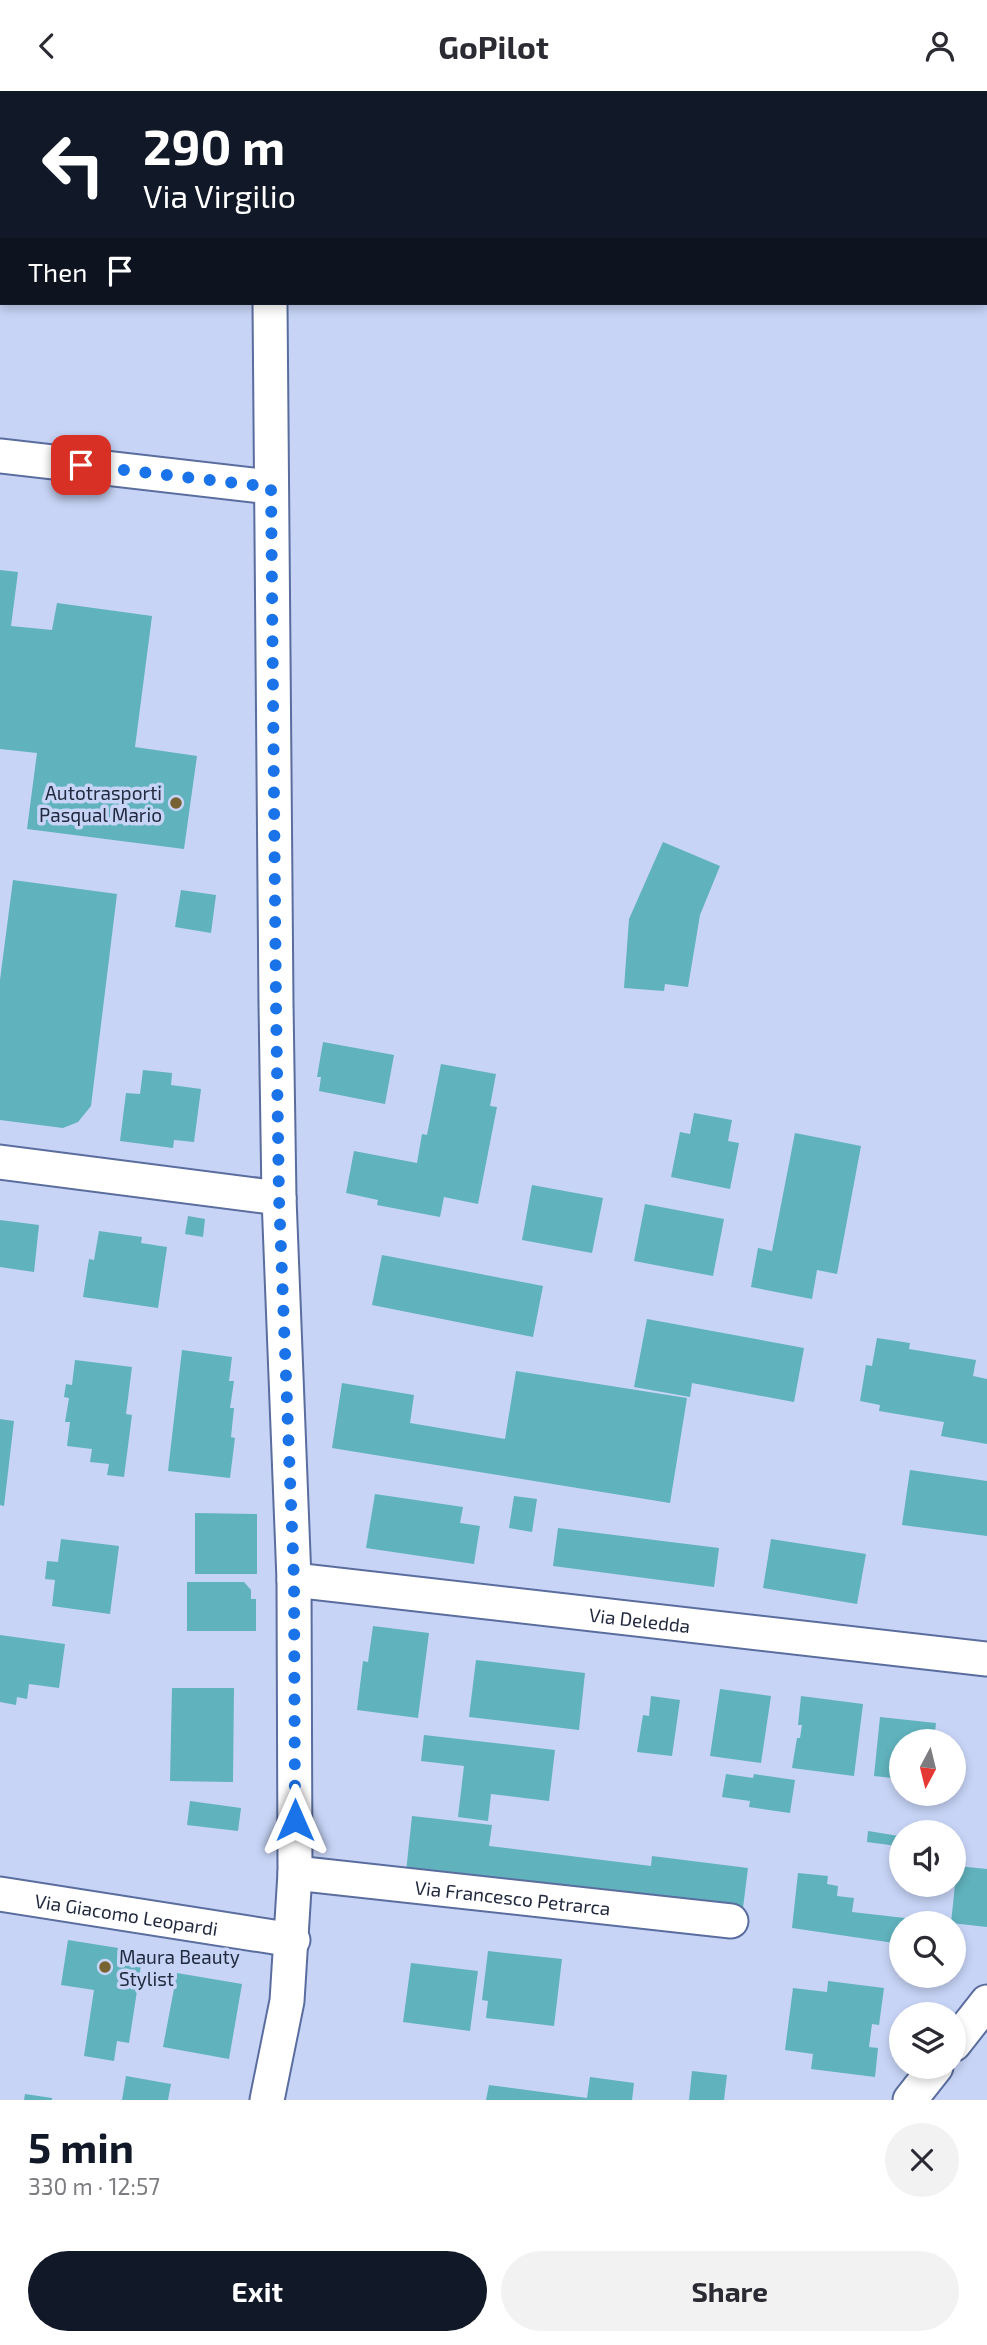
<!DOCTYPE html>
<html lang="en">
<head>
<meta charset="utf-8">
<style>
	body { margin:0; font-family:"Exo 2",sans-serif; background:#f2f2f3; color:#2b2b33; height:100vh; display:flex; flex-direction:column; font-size:26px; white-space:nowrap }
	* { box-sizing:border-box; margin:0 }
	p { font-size:23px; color:#7c7c81 }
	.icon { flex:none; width:38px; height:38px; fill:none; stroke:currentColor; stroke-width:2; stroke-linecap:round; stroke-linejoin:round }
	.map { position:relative; height:2009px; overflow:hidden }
	.panel { display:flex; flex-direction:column; background:#fff; flex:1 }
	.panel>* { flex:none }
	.hud { position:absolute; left:0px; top:0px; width:987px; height:214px; box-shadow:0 4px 10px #0003; background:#111827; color:#fff; overflow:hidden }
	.needle { width:46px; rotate:187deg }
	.tools { position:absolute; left:889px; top:1638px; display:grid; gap:14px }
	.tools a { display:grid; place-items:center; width:77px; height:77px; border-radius:50%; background:#fff; box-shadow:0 4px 10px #0003; font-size:35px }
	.pin { position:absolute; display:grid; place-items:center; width:60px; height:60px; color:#fff; margin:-30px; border-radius:14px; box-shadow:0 4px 10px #0006 }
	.me { position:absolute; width:77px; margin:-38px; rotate:0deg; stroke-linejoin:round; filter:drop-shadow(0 0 5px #0008) }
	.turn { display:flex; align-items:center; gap:24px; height:147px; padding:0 28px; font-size:32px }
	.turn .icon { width:91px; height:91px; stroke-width:2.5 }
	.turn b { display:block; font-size:49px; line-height:60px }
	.then { display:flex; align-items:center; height:66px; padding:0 28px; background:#0003; gap:14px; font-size:26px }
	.round { display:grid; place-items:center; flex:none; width:74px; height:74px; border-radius:37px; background:#f2f2f3 }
	.head { display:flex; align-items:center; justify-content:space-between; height:119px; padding:0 28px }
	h1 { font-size:42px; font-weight:700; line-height:52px; color:#111827 }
	.primary-button { display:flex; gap:14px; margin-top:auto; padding:14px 28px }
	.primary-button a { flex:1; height:80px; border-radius:42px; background:#111827; color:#fff; font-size:28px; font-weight:700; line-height:80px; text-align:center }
	.primary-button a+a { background:#f2f2f3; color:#2b2b33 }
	header { display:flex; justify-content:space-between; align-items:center; height:91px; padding:0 28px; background:#fff; font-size:32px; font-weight:700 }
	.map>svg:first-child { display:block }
	.building { fill:#60b2bd }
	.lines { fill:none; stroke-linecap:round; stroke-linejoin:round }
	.service-casing { stroke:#5a6d9e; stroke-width:21 }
	.minor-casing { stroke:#5a6d9e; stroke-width:37 }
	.service { stroke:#fff; stroke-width:18 }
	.minor { stroke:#fff; stroke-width:33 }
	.route { stroke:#1a73e8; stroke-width:12; stroke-dasharray:0 21.6 }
	.poi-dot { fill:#776332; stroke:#c7d4f6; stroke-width:2.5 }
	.labels { text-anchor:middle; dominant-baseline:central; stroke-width:7; stroke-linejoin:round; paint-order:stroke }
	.poi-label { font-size:19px; fill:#222a3f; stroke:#c7d4f6; text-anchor:end }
	.street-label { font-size:19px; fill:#222a3f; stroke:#c7d4f6 }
</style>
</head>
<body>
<header><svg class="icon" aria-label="back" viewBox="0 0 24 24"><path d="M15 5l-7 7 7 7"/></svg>GoPilot<svg class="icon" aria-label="person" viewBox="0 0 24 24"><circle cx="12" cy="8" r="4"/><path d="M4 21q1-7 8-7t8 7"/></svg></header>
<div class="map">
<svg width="987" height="2009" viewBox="0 0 987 2009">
	<rect width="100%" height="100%" fill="#c7d4f6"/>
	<path class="building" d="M0 479 18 481 11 535 52 539 57 512 152 525 135 656 197 665 184 758 27 738 37 662 0 658Z
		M663 751 720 775 700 824 688 896 665 893 664 900 624 897 629 828Z
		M13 789 117 803 91 1015 78 1031 63 1037 0 1029V889Z
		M181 799 216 804 211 842 175 836Z
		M323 951 394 964 385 1013 319 1000 321 986H317Z
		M441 973 496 983 490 1015 497 1016 478 1113 444 1106 440 1126 377 1114 378 1109 346 1102 354 1060 417 1072 422 1043 427 1044Z
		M143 979 172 982 171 994 201 998 194 1051 174 1049 173 1057 120 1050 126 1002 140 1003Z
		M694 1022 732 1029 728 1050 739 1052 730 1098 671 1086 680 1041 690 1043Z
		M795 1042 861 1055 837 1183 817 1179 812 1208 751 1196 758 1157 772 1160Z
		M532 1094 603 1107 592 1162 522 1149Z
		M645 1113 724 1128 713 1185 634 1170Z
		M188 1125 205 1128 203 1146 185 1143Z
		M0 1129 39 1134 34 1181 0 1176Z
		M99 1140 142 1146 141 1152 167 1156 158 1217 83 1206 89 1168 94 1169Z
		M382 1164 543 1195 533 1246 372 1214Z
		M647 1228 804 1257 794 1311 692 1292 690 1306 634 1296Z
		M877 1247 910 1252 909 1258 976 1269 973 1285 987 1288V1353L941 1345 944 1331 879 1320 880 1314 860 1310 866 1274 872 1275Z
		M182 1259 232 1266 229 1290H234L230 1317H234L231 1346 235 1347 230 1387 168 1380Z
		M75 1269 132 1276 126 1323 132 1324 124 1386 107 1384 109 1373 90 1371 92 1358 67 1355 70 1331H65L69 1307 64 1306 66 1293 72 1294Z
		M516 1280 687 1307 670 1412 332 1357 342 1292 414 1304 410 1332 505 1348Z
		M0 1328 14 1330 4 1415 0 1414Z
		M910 1379 987 1390V1445L902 1434Z
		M375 1403 463 1416 460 1432 480 1435 474 1473 366 1457Z
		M514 1405 537 1408 532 1441 509 1437Z
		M195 1422 257 1423V1483H195Z
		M558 1437 719 1457 714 1496 553 1475Z
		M61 1448 119 1455 110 1523 52 1515 55 1489 45 1488 47 1470 58 1471Z
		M771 1448 866 1463 857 1513 763 1497Z
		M187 1491H244L251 1499V1508H256V1540H187Z
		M373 1535 429 1542 418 1627 357 1619 363 1570 368 1571Z
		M0 1544 65 1553 59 1597 29 1593 27 1608 17 1606 16 1614 0 1611Z
		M476 1569 585 1582 579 1639 469 1626Z
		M172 1597H234L233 1691 170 1690Z
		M720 1598 771 1605 761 1672 710 1665Z
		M651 1605 680 1609 672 1665 637 1661 643 1624 649 1625Z
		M801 1605 863 1613 854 1685 792 1677 797 1647H800L802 1634H798Z
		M880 1626 936 1632 934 1650H901V1688L874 1685Z
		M424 1644 555 1659 549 1710 491 1703 488 1730 458 1726 464 1675 421 1670Z
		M726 1683 753 1687 754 1683 795 1689 790 1722 749 1716 750 1710 722 1706Z
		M190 1710 241 1717 238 1740 187 1734Z
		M412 1725 492 1734 489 1755 651 1775 652 1765 748 1777 743 1817 485 1785V1791L406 1781Z
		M868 1740 899 1745 897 1755 867 1751Z
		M957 1775 987 1778V1836L951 1832Z
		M798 1782 828 1785 827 1793 838 1795 837 1805 854 1807 852 1821 905 1827V1832H901V1853L792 1837Z
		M68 1849 143 1861 129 1952 117 1950 114 1970 84 1965 94 1899 61 1894Z
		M488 1860 562 1868 554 1935 486 1927 488 1910 482 1909Z
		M411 1872 478 1880 470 1940 403 1931Z
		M177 1882 242 1893 229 1968 163 1956Z
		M828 1890 884 1897 879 1934 872 1933 869 1956 878 1957 875 1986 811 1978 813 1963 785 1959 793 1897 827 1901Z
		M692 1980 727 1984 724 2009H689Z
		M126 1985 171 1993 168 2009H122Z
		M590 1986 634 1992 632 2009H486L489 1994 587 2007Z
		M25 2003 52 2007V2009H24Z"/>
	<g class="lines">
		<g class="service-casing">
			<path id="service" d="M0 38H2"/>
		</g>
		<g class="minor-casing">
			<g id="minor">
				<path d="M268 0V2"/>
				<path d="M0 365 271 396"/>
				<path d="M0 1071 279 1107"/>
				<path id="s1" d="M294 1489 987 1568"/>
				<path id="s2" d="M295 1782 731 1830"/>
				<path id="s3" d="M0 1803 293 1849"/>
				<path d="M954 1953 987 1911"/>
				<path d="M267 2009 287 1910 295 1782 294 1489 279 1107 276 913 270 212"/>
				<path d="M910 2009 936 1976"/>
			</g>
		</g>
		<use href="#service" class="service"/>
		<use href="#minor" class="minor"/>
	</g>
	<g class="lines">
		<path class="route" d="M81 374 271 396 276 913 279 1107 294 1489 295 1729"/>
	</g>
	<g class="poi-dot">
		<circle cx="176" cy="712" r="7"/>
		<circle cx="105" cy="1876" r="7"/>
	</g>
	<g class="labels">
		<g class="poi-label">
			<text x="162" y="701">Autotrasporti<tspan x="162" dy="22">Pasqual Mario</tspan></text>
			<text x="119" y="1865" text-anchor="start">Maura Beauty<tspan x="119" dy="22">Stylist</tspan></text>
		</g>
		<g class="street-label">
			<text stroke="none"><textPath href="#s1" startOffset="348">Via Deledda</textPath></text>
			<text stroke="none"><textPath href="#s2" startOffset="219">Via Francesco Petrarca</textPath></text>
			<text stroke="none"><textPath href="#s3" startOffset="128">Via Giacomo Leopardi</textPath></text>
		</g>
	</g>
</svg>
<div class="tools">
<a><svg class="needle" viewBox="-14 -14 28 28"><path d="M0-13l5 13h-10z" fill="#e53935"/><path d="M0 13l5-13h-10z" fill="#7c7c81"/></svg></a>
<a><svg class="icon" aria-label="sound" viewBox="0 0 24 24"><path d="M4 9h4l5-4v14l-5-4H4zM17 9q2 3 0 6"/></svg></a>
<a><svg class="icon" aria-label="search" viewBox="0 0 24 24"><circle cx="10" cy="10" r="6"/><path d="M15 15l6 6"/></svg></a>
<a><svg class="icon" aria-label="layers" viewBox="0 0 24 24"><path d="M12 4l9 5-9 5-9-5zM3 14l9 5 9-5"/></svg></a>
</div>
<div class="pin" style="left:81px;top:374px;background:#d93025"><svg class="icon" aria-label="arrive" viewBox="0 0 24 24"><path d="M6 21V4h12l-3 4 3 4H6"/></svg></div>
<svg class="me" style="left:295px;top:1729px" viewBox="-20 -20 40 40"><path d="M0-17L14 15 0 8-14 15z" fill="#1a73e8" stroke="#fff" stroke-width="4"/></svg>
<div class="hud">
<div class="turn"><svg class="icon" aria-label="left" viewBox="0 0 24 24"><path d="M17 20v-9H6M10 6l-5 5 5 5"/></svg><div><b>290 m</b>Via Virgilio</div></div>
<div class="then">Then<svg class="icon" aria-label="arrive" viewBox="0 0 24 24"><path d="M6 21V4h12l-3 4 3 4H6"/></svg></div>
</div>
</div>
<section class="panel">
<div class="head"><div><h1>5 min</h1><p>330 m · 12:57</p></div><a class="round"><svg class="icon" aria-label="close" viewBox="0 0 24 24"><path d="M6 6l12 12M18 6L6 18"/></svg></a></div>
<div class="primary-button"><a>Exit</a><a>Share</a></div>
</section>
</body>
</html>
